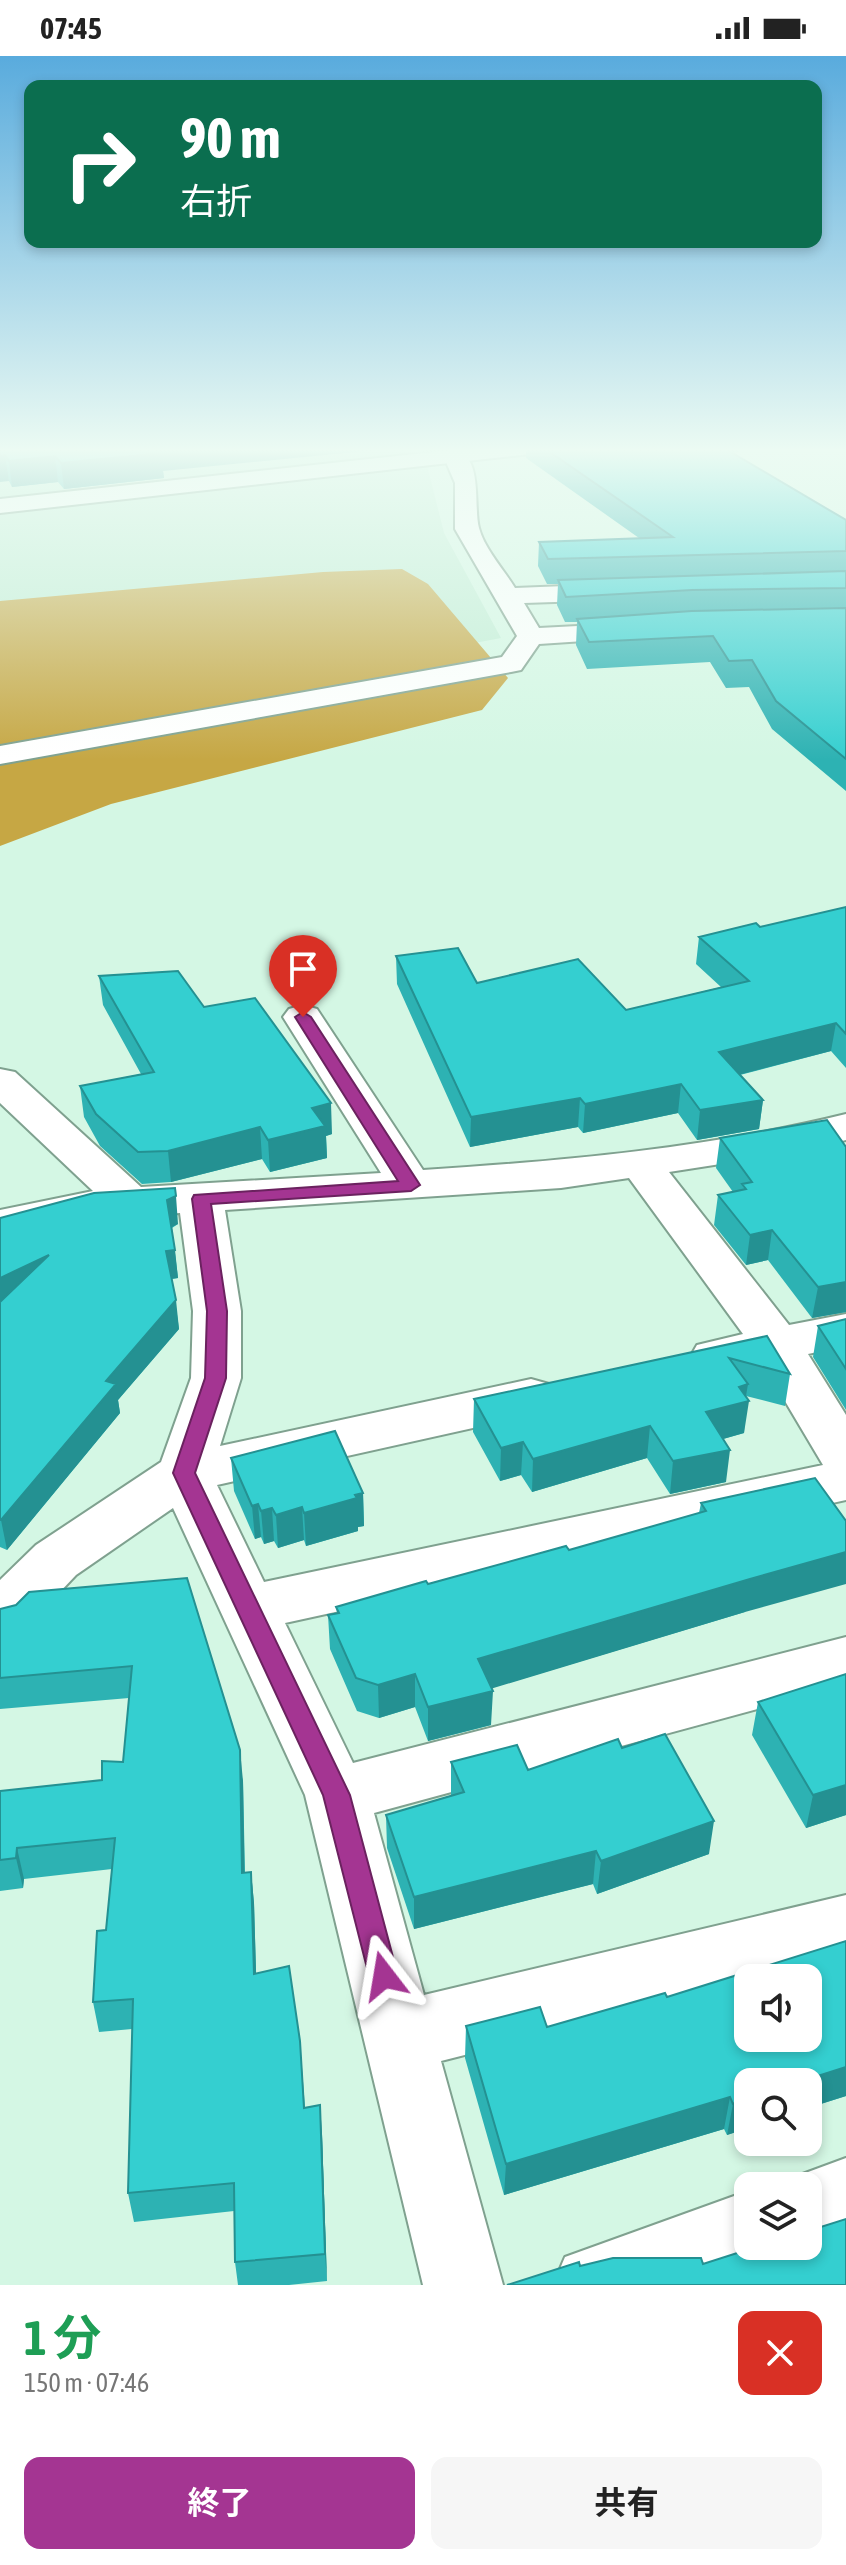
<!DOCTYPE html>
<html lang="ja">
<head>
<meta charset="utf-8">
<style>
	body { margin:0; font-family:"Asap Condensed","Noto Sans JP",sans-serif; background:#f6f6f6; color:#222; height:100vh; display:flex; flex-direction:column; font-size:30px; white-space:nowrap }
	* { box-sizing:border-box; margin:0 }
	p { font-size:26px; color:#767676 }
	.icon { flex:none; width:44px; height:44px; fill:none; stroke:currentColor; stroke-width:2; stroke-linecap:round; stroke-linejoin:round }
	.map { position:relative; height:2229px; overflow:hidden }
	.sheet { display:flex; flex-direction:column; background:#fff; flex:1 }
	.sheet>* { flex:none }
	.top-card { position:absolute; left:24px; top:24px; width:798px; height:168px; border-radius:16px; box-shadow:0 4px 12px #0003; background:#0b6e4f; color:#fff; overflow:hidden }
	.fabs { position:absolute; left:734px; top:1908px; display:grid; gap:16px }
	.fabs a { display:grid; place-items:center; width:88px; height:88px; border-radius:16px; background:#fff; box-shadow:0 4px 12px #0003; font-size:40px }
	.pin { position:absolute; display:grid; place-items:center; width:68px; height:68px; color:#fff; margin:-82px -34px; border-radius:50% 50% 50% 0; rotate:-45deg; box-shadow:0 0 8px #0007 }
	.pin .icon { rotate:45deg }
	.me { position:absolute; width:88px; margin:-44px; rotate:346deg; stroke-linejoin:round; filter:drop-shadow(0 0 6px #0008) }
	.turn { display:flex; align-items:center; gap:28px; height:168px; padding:0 24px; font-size:36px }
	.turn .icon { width:104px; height:104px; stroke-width:2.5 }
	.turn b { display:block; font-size:56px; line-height:68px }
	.round { display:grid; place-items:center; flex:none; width:84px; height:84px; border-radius:16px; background:#f6f6f6 }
	.headline { display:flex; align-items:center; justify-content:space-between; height:136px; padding:0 24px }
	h1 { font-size:48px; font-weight:700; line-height:60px; color:#1e9e55 }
	.cta { display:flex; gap:16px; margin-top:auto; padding:16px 24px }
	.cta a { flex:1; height:92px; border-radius:16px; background:#a43592; color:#fff; font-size:32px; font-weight:700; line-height:92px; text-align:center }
	.cta a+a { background:#f6f6f6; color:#222 }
	.status { display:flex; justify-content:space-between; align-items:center; height:56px; padding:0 40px; background:#fff; direction:ltr }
	.status svg { height:22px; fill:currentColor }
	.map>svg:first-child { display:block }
	.built { fill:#c1edd5 }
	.forest { fill:#c6a744 }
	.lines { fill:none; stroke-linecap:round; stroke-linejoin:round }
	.minor-casing { stroke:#7fa18f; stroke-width:4 }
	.tertiary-casing { stroke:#7fa18f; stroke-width:4 }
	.minor { fill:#fff; fill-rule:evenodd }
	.tertiary { fill:#fff; fill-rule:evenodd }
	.wall { fill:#2db2b3 }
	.shaded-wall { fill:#249192 }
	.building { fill:#34cfd0; stroke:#249192; stroke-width:2; fill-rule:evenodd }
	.route { fill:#a43592; stroke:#6b225f; stroke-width:2 }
</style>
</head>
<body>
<div class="status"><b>07:45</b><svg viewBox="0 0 49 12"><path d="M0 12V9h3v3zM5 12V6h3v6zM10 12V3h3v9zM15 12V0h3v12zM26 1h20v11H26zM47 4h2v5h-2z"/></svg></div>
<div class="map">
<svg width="846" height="2229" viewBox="0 0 846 2229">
	<rect width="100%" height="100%" fill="#d4f7e4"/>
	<path class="built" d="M0 392H503L0 447Z
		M427 409 444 477 501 582 0 677V457Z"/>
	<path class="forest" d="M402 513 428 528 508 622 482 654 111 748 0 790V545L323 516Z"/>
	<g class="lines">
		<g class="minor-casing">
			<path id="minor" d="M454 393C484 400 473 451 479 472 484 492 504 514 515 532L616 528 629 536 616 544 524 547 539 572 636 567 645 569 649 575 645 581 539 588 521 614 511 616 0 708V690L502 601 517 580 455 473V427L443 399Z
				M303 949 317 953 423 1114C565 1105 708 1092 846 1058V1084L798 1096 669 1116 789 1269 846 1258V1290L808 1298 846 1359V1444L285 1567 353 1707 846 1581V1629L374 1757 424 1939 846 1839V1903L770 1922H748V1927L441 2005 503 2229H423L305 1739 173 1452 76 1519 21 1577 0 1584V1524L36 1489 161 1406 191 1322 193 1255 180 1157 97 1162 0 1182V1154L93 1135 0 1047V1013L15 1016 141 1131 381 1117 283 961 289 953ZM629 1122 743 1278 697 1289 690 1301 697 1313 715 1318 763 1308 823 1409 264 1526 217 1429 531 1359 549 1354 557 1341 549 1328 531 1323 220 1390 241 1322V1255L225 1154 561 1132Z
				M846 2102V2178L808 2192 804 2190H808V2130H779L781 2126Z
				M748 2135V2190H780L776 2202 703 2229H553L565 2201Z"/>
		</g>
		<g class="tertiary-casing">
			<path id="tertiary" d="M470 392H541L531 398 0 457V443Z"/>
		</g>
		<use href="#minor" class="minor"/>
		<use href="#tertiary" class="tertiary"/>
	</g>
	<path class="wall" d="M0 392 163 415 164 422 64 433 58 426 12 431 9 425Z
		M526 392H739V396H731L846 464V735L772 673 749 631 726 632 710 606 587 613 576 589 577 566H565L557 549 558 528H547L538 510 539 486 639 482 526 402Z
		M846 851V1012L831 995 740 1019 763 1044 759 1073 697 1084 678 1057 583 1077 578 1071 470 1091 397 928 396 900 477 927 626 954 721 931 696 908 699 881 760 871Z
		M99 920 332 1078 326 1080 327 1102 270 1116 262 1103 171 1126 142 1128 100 1090 84 1061 80 1030 141 1018 103 949Z
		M720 1082 846 1091V1256L812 1262 768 1204 746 1209 714 1169 718 1139 733 1136 716 1112Z
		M0 1162 178 1168 172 1172 178 1222 172 1223 179 1273 118 1344 120 1357 7 1494 0 1491Z
		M846 1263V1354L813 1301 818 1270Z
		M767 1280 790 1318 785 1350 746 1340 744 1377 723 1383 726 1426 670 1438 647 1402 532 1436 521 1419 500 1425 473 1376 474 1343Z
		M231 1402 363 1437 364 1470 358 1471V1475L306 1490 304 1484 278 1492 274 1485 264 1488 261 1481 255 1483 234 1435Z
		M815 1422 745 1556 491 1632V1669L428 1685 415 1651 379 1662 357 1655 330 1593 328 1559 337 1557 336 1551 569 1494 699 1457 701 1447Z
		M187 1522 243 1725 245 1817 251 1816 254 1847 256 1917 300 1985 305 2052 322 2078 327 2225 289 2229H238L235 2206 234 2155 134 2166 128 2137 132 1973 99 1976 93 1946 106 1874 112 1813 24 1823 23 1832 0 1835V1735L102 1724 123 1706 129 1642 0 1653V1553Z
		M846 1618V1759L806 1772 752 1679 758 1646Z
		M622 1692 709 1798 597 1838 593 1828 414 1873 387 1792 386 1759 451 1740V1706L528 1714Z
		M846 1885V2040L808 2052V2026H748V2072L727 2079 724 2073 504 2139 465 2002 466 1970 547 1971 667 1941Z"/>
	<path class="shaded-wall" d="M157 392H396L163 415 164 422 64 433 61 407Z
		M697 392H739V396L696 399Z
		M5 399 9 425 0 426V400Z
		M55 400 58 426 12 431 9 405Z
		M836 967 831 995 715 1025 719 996Z
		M681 1028 678 1057 583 1077 585 1048Z
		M580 1042 578 1071 470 1091 471 1061Z
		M763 1044 759 1073 697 1084 700 1054Z
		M331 1047 332 1078 326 1080 327 1102 270 1116 268 1084 312 1052Z
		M260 1071 262 1103 171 1126 168 1095Z
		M176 1140 178 1168 170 1172 167 1144Z
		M772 1174 768 1204 746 1209 750 1179Z
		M175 1194 178 1222 170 1223 166 1195Z
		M49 1199 0 1253V1222Z
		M846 1226V1256L812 1262 818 1231Z
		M176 1244 179 1273 118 1344 120 1357 7 1494 1 1464 106 1325Z
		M748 1328 745 1346 749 1345 744 1377 702 1389 706 1356 739 1331Z
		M650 1370 647 1402 532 1436 533 1403Z
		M523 1386 521 1419 500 1425 501 1392Z
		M730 1394 726 1426 670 1438 673 1405Z
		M363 1437 364 1470 358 1471V1475L306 1490 304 1457Z
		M258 1448 261 1481 255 1483 252 1450Z
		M302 1451 304 1484 278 1492 276 1459Z
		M272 1452 274 1485 264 1488 261 1455Z
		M846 1496V1528L745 1556 477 1637 478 1603 750 1523Z
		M415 1618V1651L379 1662 378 1629Z
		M493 1635 491 1669 428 1685V1651Z
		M240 1694 243 1725 245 1847 242 1817Z
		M846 1729V1759L806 1772 813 1739Z
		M714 1765 709 1798 597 1838 601 1805Z
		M17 1792 24 1823 23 1832 16 1802Z
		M596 1795 593 1828 414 1873V1841Z
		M251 1816 254 1847 257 1948 254 1918Z
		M846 2011V2040L808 2052V2026H799Z
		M730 2041 724 2073 504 2139 506 2108Z
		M748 2043V2072L727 2079 733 2048Z
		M320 2049 322 2078 327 2225 325 2198Z"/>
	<path class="building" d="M0 392H158L162 397 61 407 55 400 9 405 5 399 0 400Z
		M544 392H724L846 464V495L548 503 539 486 673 481Z
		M846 515V532L692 534 566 541 558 524Z
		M846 552V703L776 645 752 604 729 605 713 580 589 586 577 563 692 555Z
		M846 851V978L836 967 719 996 763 1044 700 1054 681 1028 585 1048 580 1042 471 1061 396 900 458 892 477 927 578 903 626 954 749 925 699 881 756 867 760 871Z
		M178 915 204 951 255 942 331 1047 312 1052 325 1070 268 1084 260 1071 168 1095 138 1096 96 1058 80 1030 154 1016 99 920Z
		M827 1064 846 1091V1226L818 1231 772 1174 750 1179 718 1139 746 1133 742 1128 752 1126 720 1082Z
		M175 1132 176 1140 167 1144 175 1194 166 1195 176 1244 106 1325 116 1328 1 1464H0V1246L49 1199 0 1222V1162L94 1137Z
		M846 1263V1313L818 1270Z
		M767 1280 790 1318 729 1302 748 1328 739 1331 749 1345 706 1356 730 1394 673 1405 650 1370 533 1403 523 1386 501 1392 474 1343Z
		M335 1375 363 1437 355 1439 357 1442 304 1457 302 1451 276 1459 272 1452 261 1455 258 1448 252 1450 231 1402Z
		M815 1422 846 1465V1496L750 1523 478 1603 493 1635 428 1651 415 1618 378 1629 356 1622 328 1559 339 1557 336 1551 426 1525 428 1528 566 1490 569 1494 706 1455 701 1447Z
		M187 1522 240 1694 242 1817 251 1816 254 1918 289 1910 300 1985 304 2052 320 2049 325 2198 235 2206 234 2127 128 2137 133 1943 93 1946 97 1875 106 1874 115 1782 17 1792 16 1802 0 1804V1735L102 1724V1705L123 1706 132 1610 0 1622V1553L16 1549 29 1536Z
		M846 1618V1729L813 1739 758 1646Z
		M665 1678 714 1765 601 1805 596 1795 414 1841 386 1759 464 1736 451 1706 517 1689 528 1714 618 1683 622 1692Z
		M846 1885V2011L799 2026H748V2043L733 2048 730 2041 506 2108 466 1970 540 1951 547 1971 665 1937 667 1941ZM748 1922H808V1982H748Z
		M846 2163V2229H507L579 2206 580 2210 613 2202H701L703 2208 759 2190H808V2175Z"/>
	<linearGradient id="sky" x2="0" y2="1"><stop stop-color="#59abdd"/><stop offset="0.56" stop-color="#ecfbf3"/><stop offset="1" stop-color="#ecfbf3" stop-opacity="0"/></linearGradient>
	<rect width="846" height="704" fill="url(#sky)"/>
	<path class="route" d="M303 956 311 961 420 1129 411 1135 211 1148 227 1255 226 1322 195 1417 350 1739 398 1920 394 1930 384 1934 374 1930 369 1920 323 1739 173 1417 205 1322 207 1255 192 1143 194 1139 398 1125 295 961Z"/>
</svg>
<div class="fabs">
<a><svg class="icon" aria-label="sound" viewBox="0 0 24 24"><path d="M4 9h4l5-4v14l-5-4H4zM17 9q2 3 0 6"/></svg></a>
<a><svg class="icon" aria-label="search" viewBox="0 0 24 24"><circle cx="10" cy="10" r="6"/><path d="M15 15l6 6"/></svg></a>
<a><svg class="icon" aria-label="layers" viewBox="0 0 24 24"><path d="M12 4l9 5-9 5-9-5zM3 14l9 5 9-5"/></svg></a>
</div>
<div class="pin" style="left:303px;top:961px;background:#d93025"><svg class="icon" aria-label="arrive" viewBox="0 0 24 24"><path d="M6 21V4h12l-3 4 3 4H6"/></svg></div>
<svg class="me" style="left:384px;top:1920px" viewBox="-20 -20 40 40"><path d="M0-17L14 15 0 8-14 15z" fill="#a43592" stroke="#fff" stroke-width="4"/></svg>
<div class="top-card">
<div class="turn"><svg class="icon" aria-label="right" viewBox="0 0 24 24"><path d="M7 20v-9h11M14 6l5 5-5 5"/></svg><div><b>90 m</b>右折</div></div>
</div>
</div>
<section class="sheet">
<div class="headline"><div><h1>1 分</h1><p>150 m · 07:46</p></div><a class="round" style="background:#d93025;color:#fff"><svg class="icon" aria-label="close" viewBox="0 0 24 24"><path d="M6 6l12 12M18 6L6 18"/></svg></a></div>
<div class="cta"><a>終了</a><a>共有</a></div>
</section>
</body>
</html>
